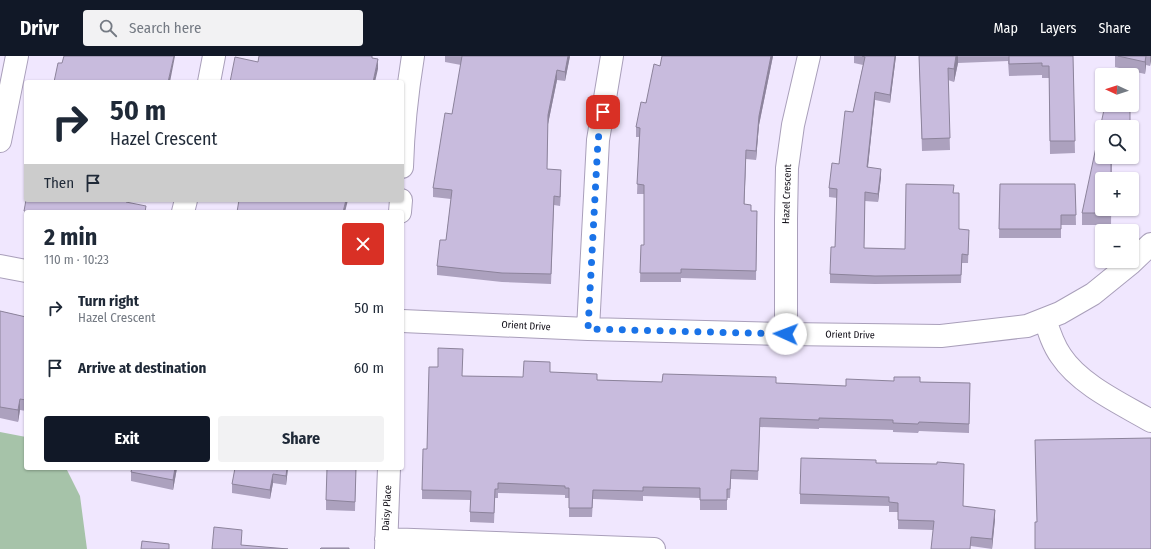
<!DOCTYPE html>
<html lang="en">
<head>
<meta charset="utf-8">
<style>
	body { margin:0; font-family:"Fira Sans Condensed",sans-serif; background:#f2f2f3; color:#1f2937; height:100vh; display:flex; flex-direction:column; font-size:15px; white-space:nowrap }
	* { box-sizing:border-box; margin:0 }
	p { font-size:13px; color:#747a83 }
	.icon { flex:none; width:22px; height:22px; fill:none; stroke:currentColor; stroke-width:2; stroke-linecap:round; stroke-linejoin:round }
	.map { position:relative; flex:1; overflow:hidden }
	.side { position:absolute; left:24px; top:154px; width:380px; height:260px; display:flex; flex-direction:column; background:#fff; border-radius:4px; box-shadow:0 1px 3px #0004 }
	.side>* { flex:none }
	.hud { position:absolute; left:24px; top:24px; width:380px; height:122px; border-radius:4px; box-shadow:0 1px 3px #0004; background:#fff; color:#1f2937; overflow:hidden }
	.needle { width:26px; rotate:273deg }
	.fabs { position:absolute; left:1095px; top:12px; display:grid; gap:8px }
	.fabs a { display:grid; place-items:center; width:44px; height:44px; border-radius:4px; background:#fff; box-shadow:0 1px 3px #0004; font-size:20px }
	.pin { position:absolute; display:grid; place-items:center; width:34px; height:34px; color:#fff; margin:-17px; border-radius:8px; box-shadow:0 2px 6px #0006 }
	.me { position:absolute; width:44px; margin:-22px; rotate:272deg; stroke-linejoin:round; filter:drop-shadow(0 0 3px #0008) }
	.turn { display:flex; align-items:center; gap:14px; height:84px; padding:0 20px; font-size:18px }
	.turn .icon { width:52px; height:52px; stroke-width:2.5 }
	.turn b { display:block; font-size:28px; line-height:34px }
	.then { display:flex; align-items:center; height:38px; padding:0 20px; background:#0003; gap:8px; font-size:15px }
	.round { display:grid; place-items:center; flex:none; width:42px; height:42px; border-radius:4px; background:#f2f2f3 }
	.headline { display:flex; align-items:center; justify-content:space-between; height:68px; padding:0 20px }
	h1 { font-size:24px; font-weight:700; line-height:30px }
	.button { display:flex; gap:8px; margin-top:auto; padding:8px 20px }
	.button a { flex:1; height:46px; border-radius:4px; background:#111827; color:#fff; font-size:16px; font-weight:700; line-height:46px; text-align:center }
	.button a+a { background:#f2f2f3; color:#1f2937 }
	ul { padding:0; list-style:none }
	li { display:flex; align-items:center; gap:12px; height:60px; padding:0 20px }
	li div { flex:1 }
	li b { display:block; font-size:15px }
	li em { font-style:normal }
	header { display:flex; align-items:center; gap:24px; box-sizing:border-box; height:56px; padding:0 20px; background:#111827; color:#fff }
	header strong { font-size:19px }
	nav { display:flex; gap:22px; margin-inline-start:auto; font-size:14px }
	.search { width:280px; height:36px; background:#f2f2f3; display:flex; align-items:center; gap:10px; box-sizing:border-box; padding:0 14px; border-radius:4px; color:#747a83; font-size:15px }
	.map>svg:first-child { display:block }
	.green { fill:#a6c3a9 }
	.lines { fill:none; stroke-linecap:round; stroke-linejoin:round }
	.minor-casing { stroke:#a99fba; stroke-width:24 }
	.minor { stroke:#fff; stroke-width:22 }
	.wall { fill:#aca1be }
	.shaded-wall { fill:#8c839b }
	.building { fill:#c8bbdd; stroke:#8c839b }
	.route { stroke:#1a73e8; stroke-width:7; stroke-dasharray:0 12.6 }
	.labels { text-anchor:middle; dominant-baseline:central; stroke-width:3; stroke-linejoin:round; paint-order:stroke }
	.street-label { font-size:10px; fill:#120f18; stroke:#fff }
</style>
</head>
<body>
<header>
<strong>Drivr</strong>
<div class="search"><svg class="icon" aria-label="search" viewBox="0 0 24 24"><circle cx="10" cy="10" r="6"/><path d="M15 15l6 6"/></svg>Search here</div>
<nav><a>Map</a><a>Layers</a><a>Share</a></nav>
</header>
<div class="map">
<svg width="1151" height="493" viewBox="0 0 1151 493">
	<rect width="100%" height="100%" fill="#f0e7fe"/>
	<path class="green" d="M0 376 26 381V412H66L80 440 87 493H0Z"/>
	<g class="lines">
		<g class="minor-casing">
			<path id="minor" d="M209 26 214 0
				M0 85 17 0
				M402 111C403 74 407 37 413 0
				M183 156 186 144
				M400 156 401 144
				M0 210 26 215
				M1045 263C1049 276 1053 289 1061 300 1080 329 1122 348 1151 365
				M402 265 588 273 786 278 941 280 1027 270 1060 257 1093 238 1130 208 1151 188
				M588 273 598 84 612 0
				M786 278V163L787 112 793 69 809 0
				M386 483 654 493
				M386 493 389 412"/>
		</g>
		<use href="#minor" class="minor"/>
	</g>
	<path class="wall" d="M445 0H570L565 25 557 24 548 68 547 113 561 123 560 150 554 149 551 228 502 226 437 219V210L446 184 451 143 433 141V132L452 58 461 9 445 6Z
		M662 0H773L759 69 756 104 746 103 744 148 751 155H757L756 224 681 222V226H640L641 189H644V138H637L639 81H636V71L660 10Z
		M854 0H896L890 47 875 44 868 111 881 121 878 146 865 145 864 192 905 193 954 137 959 173 969 182 968 207H962L961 227 875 228 830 227V218L835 191 837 142 829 141V132L839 108 853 56 863 9 854 7Z
		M919 0H1073L1075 97 1050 98 1049 22H1042V19L1009 20 1008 5 958 7 954 26 948 24 950 94 922 95Z
		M1115 0H1151L1150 10 1146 9 1145 18 1115 11Z
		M1102 101H1131V103L1112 104 1111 169H1082V157Z
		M1000 128H1075L1076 169H1061V182H999Z
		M128 146 146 156H26V164L24 163V155Z
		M0 255 26 261V355L20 354 18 366 0 362Z
		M438 311 463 320 523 321 550 316 597 324 662 326 776 327 846 330 920 326 970 327 969 377 919 375 918 377 893 376V374L819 372V373L760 371 758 424 731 423 730 442H727V454H700V442L643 440V445L593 443 592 461H569V442H565V439L498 437V442H495L494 467 470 466V444L422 443V434L427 393Z
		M876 407 963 450 995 463 992 493 971 490 933 474 898 473V456H889V450L800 448V438Z
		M132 412H177L173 434 131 425V416Z
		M235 412H288L286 429 273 427 270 443 232 437V428Z
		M356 412 355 455 326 454V444Z"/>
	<path class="shaded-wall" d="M174 0H175L170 26H168Z
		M568 0H570L565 25V16Z
		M771 0H773L759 69 756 104V95L759 60Z
		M895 0H896L890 47V39Z
		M956 0H958V7L954 26V13Z
		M1146 0V9L1145 18V6Z
		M1150 0H1151V5L1150 10Z
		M378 3V13L375 26H373Z
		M557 14V24L548 68V59Z
		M875 36V44L867 119V111Z
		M746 94V103L744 158V148Z
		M881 113V121L878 146V138Z
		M561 114V123L560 150V141Z
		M346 144H348L345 156H343Z
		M20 343V354L18 366V354Z
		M175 412H177L173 434V424Z
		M287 412H288L286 429V420Z
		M273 418V427L270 443V434Z
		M995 454V463L992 493V483Z"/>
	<path class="building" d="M64 0H174L168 26H54L58 7H62Z
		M259 0H372V2L378 3 373 26H230L235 1 258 6Z
		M462 0H568L565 16 557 14 548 59 547 113 561 114 560 141 554 140 551 218 502 217 437 210 440 184H446L452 134 433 132 445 57 452 58Z
		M662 0H771L759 60 756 95 746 94 744 148 751 149V155H757L756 215 681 213V217H640L641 189H644V129L637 128 640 72 636 71 641 46 646 47 654 8 660 10Z
		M862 0H895L890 39 875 36 867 111 881 113 878 138 865 136 864 192 905 193 906 128 954 129 953 137H959V173L969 174 968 199 962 198 961 219 875 220 830 218 831 191H835L837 133 829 132 832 107 839 108 845 55 853 56 865 1Z
		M919 0H956L954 13 948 12 950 82 922 83Z
		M1009 0H1073L1075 85H1050L1049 10H1042V7L1009 8Z
		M1118 0H1146L1145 6Z
		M1105 49H1130V71H1102V101H1111V123H1102V153H1111V157H1082Z
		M1000 128H1075L1076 159H1061V173H999Z
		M26 144H127L126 146 146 150 145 156H30L24 155Z
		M239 144H346L343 156H237Z
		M0 255 26 261V344L20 343 18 354 0 351Z
		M438 292 463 293 462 320 523 321 524 305 550 306V316L597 318V324L662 326 663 318 776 321V327L846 330V323L894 325V321H920V326L970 327 969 368 919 366 918 368 893 367V364L819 362V364L760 362 758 415 731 414 730 433H727V444H700V432L643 431V435L593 434 592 452H569V432H565V430L498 427V433H495L494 457 470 456 471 435 422 434 423 393H427L429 311H438Z
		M1151 382V493H1035V466H1037L1035 384Z
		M801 402 876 404V407L937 408V406L964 408 963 450 995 454 992 483 971 481 970 493H931L934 465 898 464V447L889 446V441L800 438Z
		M132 412H175L173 424 131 416Z
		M235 412H287L286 420 273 418 270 434 232 428Z
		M327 412H356L355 446 326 444Z
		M214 471 242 474 241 489 288 493H212Z
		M142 485 169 488V493H141Z
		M321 492H349V493H320Z"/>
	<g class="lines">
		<path class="route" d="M603 56 598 84 588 273 786 278"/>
	</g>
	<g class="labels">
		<g class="street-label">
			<text transform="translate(787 138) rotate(-88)">Hazel Crescent</text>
			<text transform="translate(526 270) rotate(3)">Orient Drive</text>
			<text transform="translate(850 279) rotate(1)">Orient Drive</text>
			<text transform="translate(387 452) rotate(-87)">Daisy Place</text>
		</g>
	</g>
</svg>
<div class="fabs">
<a><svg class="needle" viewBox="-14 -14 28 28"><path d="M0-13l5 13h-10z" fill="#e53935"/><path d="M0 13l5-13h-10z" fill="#747a83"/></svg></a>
<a><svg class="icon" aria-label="search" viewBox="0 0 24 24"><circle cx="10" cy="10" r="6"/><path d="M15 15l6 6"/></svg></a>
<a>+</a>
<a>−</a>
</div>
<div class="pin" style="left:603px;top:56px;background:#d93025"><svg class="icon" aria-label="arrive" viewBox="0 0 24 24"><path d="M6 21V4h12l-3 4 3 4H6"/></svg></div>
<svg class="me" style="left:786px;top:278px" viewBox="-20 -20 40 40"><circle r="19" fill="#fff"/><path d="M0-13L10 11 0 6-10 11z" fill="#1a73e8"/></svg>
<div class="hud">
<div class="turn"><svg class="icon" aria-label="right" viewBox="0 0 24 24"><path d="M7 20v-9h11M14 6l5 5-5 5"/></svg><div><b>50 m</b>Hazel Crescent</div></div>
<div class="then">Then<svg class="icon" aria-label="arrive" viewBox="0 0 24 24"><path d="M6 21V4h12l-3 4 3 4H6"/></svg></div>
</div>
<section class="side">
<div class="headline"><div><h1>2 min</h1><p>110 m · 10:23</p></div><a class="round" style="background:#d93025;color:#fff"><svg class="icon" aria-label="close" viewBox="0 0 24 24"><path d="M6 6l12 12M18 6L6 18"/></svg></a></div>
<ul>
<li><svg class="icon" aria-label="right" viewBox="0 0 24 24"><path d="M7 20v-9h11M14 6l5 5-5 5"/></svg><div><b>Turn right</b><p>Hazel Crescent</p></div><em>50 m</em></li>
<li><svg class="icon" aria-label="arrive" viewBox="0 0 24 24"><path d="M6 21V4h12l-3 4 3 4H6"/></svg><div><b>Arrive at destination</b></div><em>60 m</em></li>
</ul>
<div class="button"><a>Exit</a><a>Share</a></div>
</section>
</div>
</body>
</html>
